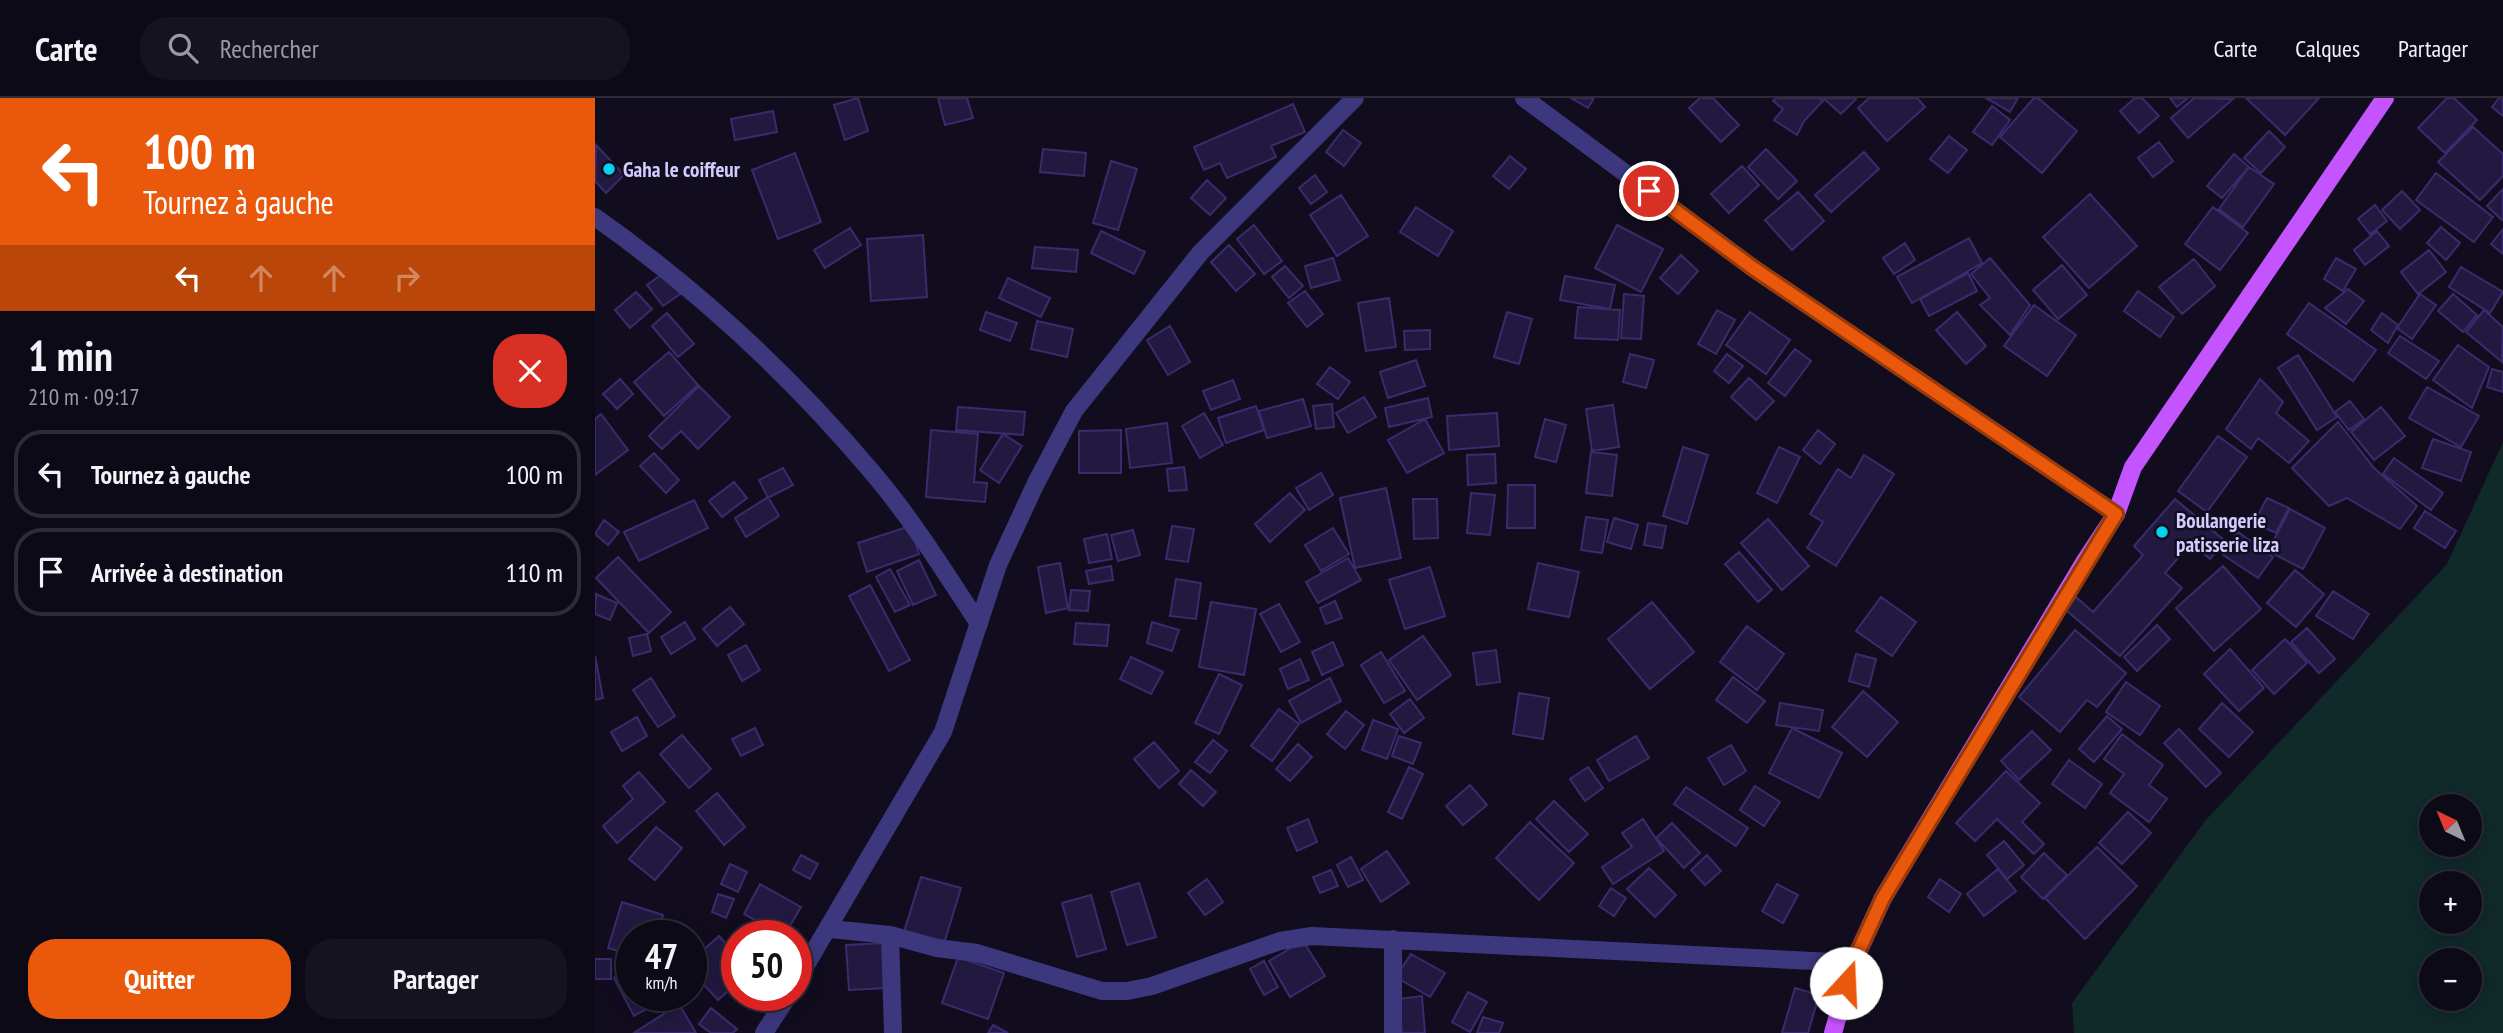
<!DOCTYPE html>
<html lang="fr">
<head>
<meta charset="utf-8">
<style>
	body { margin:0; font-family:"PT Sans Narrow",sans-serif; background:#161320; color:#f1f3f6; height:100vh; display:flex; flex-direction:column; font-size:26px; white-space:nowrap }
	* { box-sizing:border-box; margin:0 }
	p { font-size:23px; color:#9a9aa1 }
	.icon { flex:none; width:38px; height:38px; fill:none; stroke:currentColor; stroke-width:2; stroke-linecap:round; stroke-linejoin:round }
	.map { position:relative; flex:1; overflow:hidden }
	.details { display:flex; flex-direction:column; background:#0d0a17; width:595px }
	.details>* { flex:none }
	.hud { background:#ea580c; color:#fff; overflow:hidden }
	.needle { width:46px; rotate:317deg }
	.tools { position:absolute; left:1824px; top:696px; display:grid; gap:14px }
	.tools a { display:grid; place-items:center; width:63px; height:63px; border-radius:50%; background:#0d0a17; box-shadow:0 4px 18px #0003,0 0 0 2px #2d2b36; font-size:35px }
	.speed { position:absolute; left:21px; top:822px; display:flex; gap:14px; font-size:35px; font-weight:700; text-align:center }
	.speed>* { display:grid; place-content:center; width:91px; height:91px; border-radius:50%; background:#0d0a17; box-shadow:0 4px 18px #0003,0 0 0 2px #2d2b36; line-height:1 }
	.speed small { font-size:18px; font-weight:400 }
	.speed .limit { border:10px solid #d22; background:#fff; color:#111 }
	.pin { position:absolute; display:grid; place-items:center; width:60px; height:60px; color:#fff; margin:-30px; border:4px solid #fff; border-radius:50%; box-shadow:0 2px 7px #0007 }
	.me { position:absolute; width:77px; margin:-38px; rotate:20deg; stroke-linejoin:round; filter:drop-shadow(0 0 5px #0008) }
	.turn { display:flex; align-items:center; gap:24px; height:147px; padding:0 28px; font-size:32px }
	.turn .icon { width:91px; height:91px; stroke-width:2.5 }
	.turn b { display:block; font-size:49px; line-height:60px }
	.lanes { display:flex; align-items:center; height:66px; padding:0 28px; background:#0003; justify-content:center; gap:35px; direction:ltr }
	.lanes .off { opacity:.35 }
	.round { display:grid; place-items:center; flex:none; width:74px; height:74px; border-radius:28px; background:#161320 }
	.overview { display:flex; align-items:center; justify-content:space-between; height:119px; padding:0 28px }
	h1 { font-size:42px; font-weight:700; line-height:52px }
	.action { display:flex; gap:14px; margin-top:auto; padding:14px 28px }
	.action a { flex:1; height:80px; border-radius:28px; background:#ea580c; color:#fff; font-size:28px; font-weight:700; line-height:80px; text-align:center }
	.action a+a { background:#161320; color:#f1f3f6 }
	ul { padding:0; list-style:none }
	li { display:flex; align-items:center; gap:21px; height:88px; margin:0 14px 10px; padding:0 14px; border:4px solid #2d2b36; border-radius:28px }
	li div { flex:1 }
	li b { display:block; font-size:26px }
	li em { font-style:normal }
	header { display:flex; align-items:center; gap:42px; box-sizing:border-box; height:98px; padding:0 35px; background:#0d0a17; border-bottom:2px solid #2d2b36 }
	header strong { font-size:33px }
	nav { display:flex; gap:38px; margin-inline-start:auto; font-size:24px }
	.search { width:490px; height:63px; background:#161320; display:flex; align-items:center; gap:18px; box-sizing:border-box; padding:0 24px; border-radius:28px; color:#9a9aa1; font-size:26px }
	main { display:flex; flex:1; min-height:0 }
	.map>svg:first-child { display:block }
	.green { fill:#102929; fill-rule:evenodd }
	.building { fill:#221940; stroke:#3a2b6c; stroke-width:2 }
	.lines { fill:none; stroke-linecap:round; stroke-linejoin:round }
	.minor { stroke:#3d387e; stroke-width:18 }
	.major { stroke:#c454fd; stroke-width:18 }
	.route-casing { stroke:#983908; stroke-width:18 }
	.route { stroke:#ea580c; stroke-width:12 }
	.poi-dot { fill:#03d3f3; stroke:#110d1f; stroke-width:2.5 }
	.labels { text-anchor:middle; dominant-baseline:central; stroke-width:5; stroke-linejoin:round; paint-order:stroke }
	.poi-label { font-size:21px; font-weight:bold; fill:#d3ccfe; stroke:#110d1f; text-anchor:start }
</style>
</head>
<body>
<header>
<strong>Carte</strong>
<div class="search"><svg class="icon" aria-label="search" viewBox="0 0 24 24"><circle cx="10" cy="10" r="6"/><path d="M15 15l6 6"/></svg>Rechercher</div>
<nav><a>Carte</a><a>Calques</a><a>Partager</a></nav>
</header>
<main>
<section class="details">
<div class="hud">
<div class="turn"><svg class="icon" aria-label="left" viewBox="0 0 24 24"><path d="M17 20v-9H6M10 6l-5 5 5 5"/></svg><div><b>100 m</b>Tournez à gauche</div></div>
<div class="lanes"><svg class="icon" aria-label="left" viewBox="0 0 24 24"><path d="M17 20v-9H6M10 6l-5 5 5 5"/></svg><svg class="icon off" aria-label="ahead" viewBox="0 0 24 24"><path d="M12 20V5M6 11l6-6 6 6"/></svg><svg class="icon off" aria-label="ahead" viewBox="0 0 24 24"><path d="M12 20V5M6 11l6-6 6 6"/></svg><svg class="icon off" aria-label="right" viewBox="0 0 24 24"><path d="M7 20v-9h11M14 6l5 5-5 5"/></svg></div>
</div>
<div class="overview"><div><h1>1 min</h1><p>210 m · 09:17</p></div><a class="round" style="background:#d93025;color:#fff"><svg class="icon" aria-label="close" viewBox="0 0 24 24"><path d="M6 6l12 12M18 6L6 18"/></svg></a></div>
<ul>
<li><svg class="icon" aria-label="left" viewBox="0 0 24 24"><path d="M17 20v-9H6M10 6l-5 5 5 5"/></svg><div><b>Tournez à gauche</b></div><em>100 m</em></li>
<li><svg class="icon" aria-label="arrive" viewBox="0 0 24 24"><path d="M6 21V4h12l-3 4 3 4H6"/></svg><div><b>Arrivée à destination</b></div><em>110 m</em></li>
</ul>
<div class="action"><a>Quitter</a><a>Partager</a></div>
</section>
<div class="map">
<svg width="1908" height="935" viewBox="0 0 1908 935">
	<rect width="100%" height="100%" fill="#110d1f"/>
	<path class="green" d="M1908 344V935H1479L1477 905 1610 723 1852 466ZM1836 709H1874V747H1836ZM1836 786H1874V824H1836ZM1836 863H1874V901H1836Z"/>
	<path class="building" d="M263 0 273 33 250 42 239 7Z
		M343 0H372L378 20 350 27Z
		M976 0H999L993 10Z
		M1105 0H1118L1144 27 1126 44 1094 10Z
		M1181 0H1224L1228 3 1209 23 1202 37 1179 22 1188 11 1178 3Z
		M1228 0H1260L1261 1 1246 16Z
		M1274 0H1322L1330 9 1292 43 1263 10Z
		M1391 0H1423L1415 14Z
		M1439 0H1443L1482 33 1447 75 1405 39Z
		M1540 0H1547L1564 18 1544 35 1525 13Z
		M1575 0H1593L1582 9Z
		M1599 0 1638 1 1593 40 1576 20Z
		M1651 0H1724L1690 37Z
		M1852 0H1859L1882 22 1850 55 1823 30Z
		M1904 0H1908V18L1897 9Z
		M698 6 710 34 676 48 681 59 632 80 625 65 609 72 599 49Z
		M1397 8 1415 22 1397 47 1378 34Z
		M178 13 182 34 140 42 136 21Z
		M1878 29 1908 56V78L1885 102 1843 64Z
		M748 32 766 45 749 68 731 54Z
		M1674 33 1690 49 1666 75 1649 60Z
		M1354 38 1372 52 1353 75 1335 61Z
		M1564 44 1578 63 1558 79 1543 60Z
		M1 47 29 77 11 95 0 83Z
		M448 51 491 55 489 78 445 74Z
		M1171 51 1202 83 1183 101 1153 69Z
		M1269 54 1284 71 1236 114 1220 97Z
		M200 55 226 124 183 141 157 72Z
		M1639 56 1654 69 1627 100 1612 88Z
		M915 58 931 71 914 91 898 78Z
		M516 63 542 71 523 132 498 125Z
		M1147 68 1164 87 1134 115 1116 96Z
		M1654 69 1679 86 1648 129 1624 111Z
		M1841 75 1898 119 1879 144 1821 102Z
		M720 77 732 94 716 106 704 90Z
		M612 82 631 100 615 117 596 100Z
		M1908 91V121L1907 122 1892 108Z
		M1807 93 1825 112 1805 131 1787 112Z
		M1203 94 1229 123 1197 152 1170 122Z
		M1495 96 1542 148 1494 190 1448 139Z
		M746 97 773 138 742 158 715 117Z
		M1780 107 1792 123 1775 136 1763 121Z
		M821 109 858 133 843 158 805 134Z
		M1618 109 1653 135 1625 172 1590 146Z
		M659 127 687 163 669 176 642 141Z
		M1022 127 1068 151 1046 194 1000 170Z
		M1846 129 1865 145 1851 162 1832 145Z
		M255 130 266 147 230 170 219 152Z
		M1908 131V156L1896 146Z
		M506 133 550 154 539 176 496 155Z
		M1782 133 1794 148 1770 167 1759 152Z
		M328 137 332 199 276 203 272 141Z
		M1374 140 1387 165 1317 205 1302 179Z
		M1310 145 1320 162 1299 176 1288 160Z
		M634 147 660 176 641 193 616 164Z
		M440 149 483 152 481 174 437 170Z
		M1834 152 1851 174 1823 196 1806 174Z
		M1086 157 1103 173 1083 196 1065 180Z
		M738 160 745 182 716 190 710 168Z
		M1395 160 1435 207 1415 237 1385 207 1395 200 1376 176Z
		M1741 160 1761 171 1748 193 1729 181Z
		M1599 161 1620 188 1587 216 1564 189Z
		M1467 167 1492 197 1463 221 1438 192Z
		M690 168 708 188 694 200 677 179Z
		M1866 169 1908 194 1895 215 1854 189Z
		M70 174 85 196 68 208 52 187Z
		M1373 175 1382 193 1334 218 1325 201Z
		M970 178 1020 187 1015 211 965 202Z
		M413 180 455 200 446 219 404 200Z
		M1753 191 1769 203 1751 226 1730 210Z
		M710 193 728 216 712 229 693 205Z
		M1543 193 1579 219 1565 239 1529 213Z
		M41 194 57 211 35 230 20 212Z
		M1029 196 1049 198 1046 241 1026 240Z
		M1825 196 1841 207 1817 241 1802 230Z
		M1858 196 1882 217 1868 234 1843 213Z
		M794 200 801 249 771 253 763 205Z
		M1714 205 1781 252 1758 283 1692 236Z
		M1439 207 1481 237 1452 278 1409 248Z
		M983 209 1025 212 1023 242 980 240Z
		M1122 212 1140 222 1121 256 1103 246Z
		M1889 212 1908 229 1907 264 1871 234Z
		M391 214 422 225 415 243 385 232Z
		M912 214 937 221 924 266 899 259Z
		M1155 214 1195 242 1171 276 1131 247Z
		M1362 214 1391 248 1371 266 1341 232Z
		M72 215 99 246 83 259 57 228Z
		M1787 215 1803 227 1793 245 1776 232Z
		M442 223 478 231 472 259 436 251Z
		M575 228 595 264 573 277 552 242Z
		M835 232V251L810 252 809 233Z
		M1805 238 1844 263 1831 281 1793 255Z
		M1863 247 1894 269 1877 310 1838 282Z
		M1200 251 1216 263 1190 298 1173 285Z
		M74 254 103 287 69 318 39 284Z
		M1035 256 1059 262 1051 290 1028 284Z
		M1132 256 1148 268 1134 285 1119 273Z
		M1703 257 1742 319 1722 332 1683 270Z
		M821 262 830 288 793 300 785 274Z
		M735 269 755 284 743 301 722 286Z
		M1897 271 1908 274V294L1892 289Z
		M1154 280 1179 303 1161 322 1136 299Z
		M25 281 38 296 22 311 8 296Z
		M1665 281 1688 304 1681 315 1714 343 1694 365 1663 340 1656 351 1631 331Z
		M638 282 645 301 616 312 608 293Z
		M104 288 135 319 103 351 86 333 67 351 54 338Z
		M1832 289 1884 318 1866 349 1814 320Z
		M769 299 781 319 753 335 741 315Z
		M833 300 837 319 794 329 790 310Z
		M708 301 716 328 672 340 664 313Z
		M1755 303 1769 321 1754 332 1740 314Z
		M737 306 739 329 721 331 718 308Z
		M1018 307 1024 349 997 353 991 311Z
		M661 308 669 332 631 345 623 320Z
		M363 309 430 314 428 337 361 332Z
		M1786 309 1810 338 1779 362 1756 334Z
		M609 315 628 347 605 360 587 328Z
		M902 315 904 348 854 352 852 318Z
		M6 316 33 352 0 377V321Z
		M830 321 849 355 812 375 793 342Z
		M950 321 971 327 961 364 940 359Z
		M1743 324 1779 370 1822 408 1805 431 1752 400 1734 408 1697 370Z
		M572 325 577 365 535 370 531 331Z
		M336 332 383 336 379 384 392 385 390 404 331 399Z
		M526 332V375H484V333Z
		M1223 332 1240 346 1225 366 1208 352Z
		M408 336 427 348 404 385 385 372Z
		M1623 338 1652 359 1612 414 1583 393Z
		M1838 341 1876 354 1866 383 1827 370Z
		M1088 349 1113 357 1092 426 1068 418Z
		M1184 349 1205 359 1182 405 1162 395Z
		M996 354 1022 357 1017 398 991 395Z
		M59 355 84 382 71 395 45 368Z
		M900 356 901 385 873 387 872 357Z
		M1269 357 1299 376 1241 468 1212 450 1228 424 1215 416 1243 371 1256 380Z
		M1799 360 1848 395 1836 412 1788 376Z
		M589 369 592 392 574 393 572 371Z
		M188 370 198 387 173 400 164 382Z
		M726 375 738 397 714 412 701 390Z
		M139 384 152 400 127 419 114 403Z
		M913 387H940V430H912Z
		M791 390 806 460 760 470 745 400Z
		M695 395 710 412 675 444 660 426Z
		M876 395 900 397 895 437 872 435Z
		M173 399 184 418 151 439 140 420Z
		M1672 400 1694 410 1681 435 1659 425Z
		M818 401H842L843 440 819 441Z
		M1580 401 1630 443 1615 461 1596 445 1570 475 1587 490 1525 558 1471 512 1481 499 1498 514 1548 457 1539 448Z
		M99 402 113 430 44 463 29 434Z
		M1695 411 1730 430 1708 471 1673 453Z
		M1830 413 1861 433 1850 450 1819 430Z
		M991 419 1013 422 1007 455 986 452Z
		M1019 420 1043 427 1036 451 1012 444Z
		M1173 421 1214 468 1187 492 1146 445Z
		M9 422 24 434 13 447 0 436Z
		M1053 425 1071 428 1067 450 1049 447Z
		M315 428 324 456 272 474 263 445Z
		M577 428 599 431 593 464 571 461Z
		M738 430 754 456 726 473 710 447Z
		M538 432 545 457 523 463 516 437Z
		M1643 434 1678 459 1663 480 1628 457Z
		M512 436 517 461 494 465 489 441Z
		M1144 454 1177 492 1163 504 1130 466Z
		M23 459 76 514 54 535 1 480Z
		M753 460 766 482 723 505 711 484Z
		M324 462 341 497 318 507 302 473Z
		M465 465 473 510 451 515 443 469Z
		M943 465 984 474 974 519 933 511Z
		M516 468 518 482 494 486 491 473Z
		M1628 468 1666 511 1619 553 1581 510Z
		M835 469 850 518 810 531 794 482Z
		M295 471 315 507 300 514 281 479Z
		M1700 472 1729 496 1701 529 1672 505Z
		M581 481 606 485 601 521 575 518Z
		M275 487 315 562 294 573 254 498Z
		M476 492 495 493 493 513 474 512Z
		M1738 493 1774 516 1758 541 1721 518Z
		M1 496 22 505 15 522 0 516Z
		M1286 499 1321 524 1297 558 1261 533Z
		M740 503 747 520 731 526 725 510Z
		M616 504 661 511 649 577 604 569Z
		M1057 504 1099 554 1055 591 1013 541Z
		M684 506 705 544 686 554 665 516Z
		M135 509 149 526 122 548 108 531Z
		M90 524 100 541 76 556 66 539Z
		M557 524 584 532 577 553 552 545Z
		M481 525 514 527 512 548 479 546Z
		M1562 527 1575 541 1542 573 1529 559Z
		M1152 528 1189 556 1162 592 1125 564Z
		M1712 530 1740 561 1724 575 1696 544Z
		M1480 532 1531 575 1502 609 1492 602 1465 634 1424 599Z
		M52 536 56 553 38 558 34 540Z
		M828 538 856 577 822 602 794 562Z
		M1690 541 1712 565 1679 596 1657 572Z
		M738 544 748 567 727 577 717 554Z
		M151 547 165 572 147 583 133 557Z
		M1635 551 1669 590 1644 613 1609 576Z
		M901 552 905 584 882 587 878 555Z
		M786 554 810 593 789 605 766 567Z
		M1261 556 1281 561 1274 589 1254 583Z
		M0 558 8 600 0 602Z
		M536 559 568 574 556 596 525 581Z
		M705 561 714 582 693 591 685 571Z
		M624 576 647 587 624 636 600 625Z
		M1138 579 1170 603 1152 625 1121 602Z
		M56 580 80 618 63 629 38 592Z
		M735 580 746 603 706 625 694 603Z
		M1531 584 1565 608 1545 637 1511 614Z
		M1268 593 1303 624 1272 659 1237 629Z
		M924 595 954 600 948 641 918 636Z
		M815 601 829 620 809 635 795 616Z
		M1185 605 1228 612 1224 633 1181 627Z
		M1627 605 1658 634 1634 659 1604 631Z
		M684 611 704 626 677 663 656 648Z
		M751 613 769 627 750 651 732 636Z
		M1512 618 1527 631 1499 664 1484 651Z
		M42 619 52 638 27 653 16 634Z
		M778 622 803 631 792 661 767 652Z
		M160 630 168 647 146 658 137 641Z
		M1197 630 1247 655 1224 700 1174 675Z
		M1584 631 1626 675 1611 689 1569 645Z
		M1437 633 1456 652 1424 682 1406 663Z
		M1527 636 1568 667 1554 687 1572 701 1554 724 1515 695 1529 676 1509 661Z
		M87 637 116 671 94 690 65 656Z
		M804 638 826 645 818 666 797 658Z
		M1041 638 1054 660 1014 683 1002 662Z
		M618 642 632 653 615 675 600 664Z
		M559 644 584 673 564 690 539 661Z
		M703 646 717 659 695 683 681 671Z
		M1136 647 1151 673 1129 687 1113 660Z
		M1474 662 1507 686 1490 710 1457 686Z
		M814 669 828 676 807 721 793 714Z
		M993 669 1008 690 990 703 975 681Z
		M596 672 621 694 608 708 584 686Z
		M1411 673 1445 705 1427 724 1449 746 1439 756 1402 721 1380 743 1361 725Z
		M44 674 70 704 22 745 8 728 38 701 28 688Z
		M875 687 892 707 868 727 851 708Z
		M1160 688 1185 704 1169 728 1145 712Z
		M1091 689 1153 730 1141 748 1079 706Z
		M122 695 150 729 129 747 101 713Z
		M959 703 993 736 974 754 941 721Z
		M1533 714 1556 735 1527 766 1504 745Z
		M713 721 722 744 702 753 692 730Z
		M1048 721 1069 753 1018 786 1007 769 1037 749 1027 735Z
		M935 724 979 765 944 802 901 760Z
		M1077 725 1105 755 1089 770 1061 740Z
		M61 729 87 750 60 782 34 761Z
		M1409 743 1429 767 1412 781 1392 757Z
		M1502 749 1542 788 1490 841 1450 800Z
		M792 753 814 785 786 804 766 771Z
		M1449 755 1472 777 1448 801 1426 779Z
		M206 757 223 766 215 781 198 772Z
		M1112 757 1126 773 1110 787 1096 772Z
		M756 759 768 782 753 789 742 767Z
		M135 766 152 774 143 794 126 786Z
		M1054 770 1081 797 1060 819 1032 791Z
		M1403 771 1421 793 1389 818 1372 796Z
		M736 772 743 788 725 795 718 779Z
		M326 779 366 790 348 849 308 837Z
		M612 781 628 804 610 817 593 795Z
		M1345 781 1366 796 1354 814 1333 799Z
		M544 785 561 839 532 847 516 794Z
		M165 786 206 809 189 838 149 816Z
		M1182 786 1203 797 1188 825 1167 813Z
		M1016 790 1031 800 1019 818 1004 808Z
		M123 796 139 801 131 820 117 814Z
		M496 797 511 851 482 859 467 805Z
		M27 804 68 817 61 838H37V857L13 850Z
		M124 838 142 858V885L123 902 96 873V863Z
		M708 843 730 878 695 899 674 863Z
		M290 845 292 890 254 892 251 847Z
		M816 856 850 875 835 899 801 879Z
		M363 859 409 875 393 921 347 905Z
		M0 861H16V881H0Z
		M669 863 683 889 669 897 655 871Z
		M37 870V898H53L59 907 39 918 19 880Z
		M1200 890 1224 897 1213 935H1187Z
		M873 894 892 904 875 934 857 924Z
		M827 898 830 935H807L803 901Z
		M84 906 101 935H39Z
		M116 910 142 931 138 935H116L104 926Z
		M888 919 908 925 904 935H882Z
		M398 927 413 935H393Z"/>
	<g class="lines">
		<path class="minor" d="M929 0 1158 170 1521 416
			M0 119C102 191 197 279 277 374 317 421 350 474 384 526
			M235 831 295 837 342 850 382 855 507 893H532L557 888 685 843 717 838 1258 865
			M295 837 298 935
			M201 884 348 634 403 467 441 385 479 313 606 154 760 0
			M169 935 193 898
			M798 935V841"/>
		<path class="major" d="M1238 935 1258 865 1288 800 1490 463 1521 416 1538 369 1790 0"/>
	</g>
	<g class="lines">
		<g class="route-casing">
			<path id="route" d="M1054 93 1158 170 1521 416 1288 800 1258 865 1251 885"/>
		</g>
		<use href="#route" class="route"/>
	</g>
	<g class="poi-dot">
		<circle cx="14" cy="71" r="7"/>
		<circle cx="1567" cy="434" r="7"/>
	</g>
	<g class="labels">
		<g class="poi-label">
			<text x="28" y="71">Gaha le coiffeur</text>
			<text x="1581" y="422">Boulangerie<tspan x="1581" dy="24">patisserie liza</tspan></text>
		</g>
	</g>
</svg>
<div class="tools">
<a><svg class="needle" viewBox="-14 -14 28 28"><path d="M0-13l5 13h-10z" fill="#e53935"/><path d="M0 13l5-13h-10z" fill="#9a9aa1"/></svg></a>
<a>+</a>
<a>−</a>
</div>
<div class="speed"><div>47<small>km/h</small></div><div class="limit">50</div></div>
<div class="pin" style="left:1054px;top:93px;background:#d93025"><svg class="icon" aria-label="arrive" viewBox="0 0 24 24"><path d="M6 21V4h12l-3 4 3 4H6"/></svg></div>
<svg class="me" style="left:1251px;top:885px" viewBox="-20 -20 40 40"><circle r="19" fill="#fff"/><path d="M0-13L10 11 0 6-10 11z" fill="#ea580c"/></svg>
</div>
</main>
</body>
</html>
